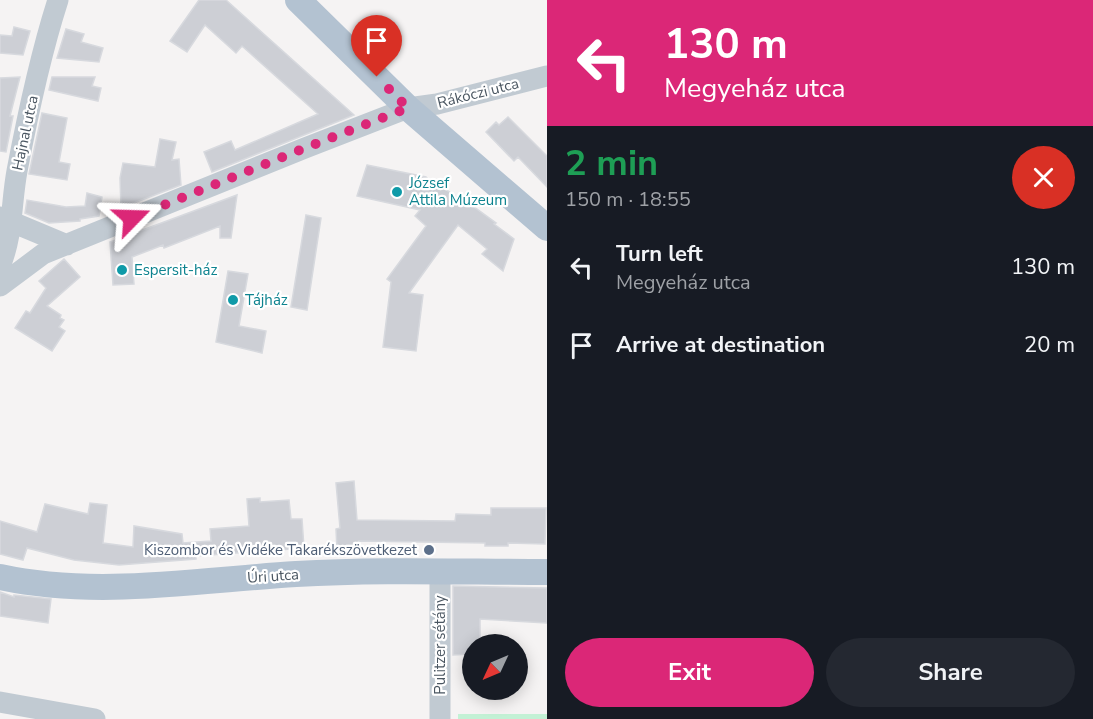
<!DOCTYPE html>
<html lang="en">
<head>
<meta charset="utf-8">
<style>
	body { margin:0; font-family:"Nunito Sans",sans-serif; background:#242831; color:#f1f3f6; height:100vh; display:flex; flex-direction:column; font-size:22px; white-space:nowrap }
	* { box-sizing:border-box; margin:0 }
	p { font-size:20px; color:#9ea1a6 }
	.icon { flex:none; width:33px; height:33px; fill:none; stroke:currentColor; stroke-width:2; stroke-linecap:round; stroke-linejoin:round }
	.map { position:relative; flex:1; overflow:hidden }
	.sheet { display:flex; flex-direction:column; background:#171b24; width:546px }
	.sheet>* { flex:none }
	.top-card { background:#db2777; color:#fff; overflow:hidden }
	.needle { width:39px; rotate:226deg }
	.tools { position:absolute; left:462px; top:634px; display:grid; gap:12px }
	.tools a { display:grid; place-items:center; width:66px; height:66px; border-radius:50%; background:#171b24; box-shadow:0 3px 15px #0003; font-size:30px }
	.pin { position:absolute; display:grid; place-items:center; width:51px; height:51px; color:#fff; margin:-62px -26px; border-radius:50% 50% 50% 0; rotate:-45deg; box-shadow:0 0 6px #0007 }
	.pin .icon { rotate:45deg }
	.me { position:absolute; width:66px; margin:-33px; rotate:68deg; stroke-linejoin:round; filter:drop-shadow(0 0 4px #0008) }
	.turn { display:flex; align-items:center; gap:21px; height:126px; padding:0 18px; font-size:27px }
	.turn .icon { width:78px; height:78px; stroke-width:2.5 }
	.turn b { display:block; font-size:42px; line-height:51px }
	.round { display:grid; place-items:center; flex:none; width:63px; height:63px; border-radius:32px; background:#242831 }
	.overview { display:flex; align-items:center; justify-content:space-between; height:102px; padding:0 18px }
	h1 { font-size:36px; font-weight:700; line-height:45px; color:#1e9e55 }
	.primary-button { display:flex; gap:12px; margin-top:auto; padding:12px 18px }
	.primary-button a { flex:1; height:69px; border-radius:36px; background:#db2777; color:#fff; font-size:24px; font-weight:700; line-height:69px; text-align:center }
	.primary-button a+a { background:#242831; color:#f1f3f6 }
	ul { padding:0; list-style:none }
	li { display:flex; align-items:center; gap:18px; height:78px; padding:0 18px }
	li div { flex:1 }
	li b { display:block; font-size:22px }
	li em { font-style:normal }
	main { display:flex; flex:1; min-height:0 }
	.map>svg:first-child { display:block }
	.green { fill:#c3f1d5 }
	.building { fill:#cdcfd5; stroke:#d7d9de; stroke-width:1.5 }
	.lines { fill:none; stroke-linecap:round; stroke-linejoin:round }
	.minor { stroke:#c1cad2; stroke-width:21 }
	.major { stroke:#b3c2d1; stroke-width:26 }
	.route { stroke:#db2777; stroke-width:10; stroke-dasharray:0 18 }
	.culture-dot { fill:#0f9aa8; stroke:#fff; stroke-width:2 }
	.service-dot { fill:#5c6f8a; stroke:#fff; stroke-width:2 }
	.labels { text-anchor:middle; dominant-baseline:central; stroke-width:4.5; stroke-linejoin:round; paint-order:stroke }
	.street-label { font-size:15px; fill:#4a5661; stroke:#fff }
	.culture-label { font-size:15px; fill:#0d838f; stroke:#fff; text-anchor:start }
	.service-label { font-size:15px; fill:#4e5e75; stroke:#fff; text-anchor:end }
</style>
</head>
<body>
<main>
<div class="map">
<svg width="547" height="719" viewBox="0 0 547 719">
	<rect width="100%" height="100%" fill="#f5f3f3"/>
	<path class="green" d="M458 714H547V719H458Z"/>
	<path class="building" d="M199 0H226L354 115 212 172 204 152 231 141 235 150 318 114 242 46 236 53 205 25 187 52 170 41Z
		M14 27 30 31 23 55 0 53V35L12 36Z
		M66 29 84 34 81 42 103 48 99 62 57 58Z
		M20 77 10 116H13L6 152 0 151V78Z
		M52 77H95L92 86 101 88 98 101 49 90Z
		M42 113 67 118 59 162 70 164 67 180 29 174Z
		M508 117 547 156V187L518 157 514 161 486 132 496 122 499 125Z
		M160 139 176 142 172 160 179 159 181 185 121 208 120 178 123 163 155 167Z
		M367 165 426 177 438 189 441 186 462 201 463 199 496 223 494 224 514 239 503 271 482 254 487 249 458 225 409 293 423 295 416 351 383 347 391 282 387 279 426 226 415 216 420 210 357 196Z
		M87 193 102 197 99 216 80 219V221L49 223 25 213 27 200 66 207 85 206Z
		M237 195 231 238H220V226L164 248 163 245 132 257 134 284 113 285 110 242Z
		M306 215 321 218 307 310 291 307Z
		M64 259 80 277 47 306 61 315 60 318 64 320 59 327 65 331 52 351 15 328 26 311 30 313 46 288 39 281Z
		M228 271 248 274 239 326 266 331 262 353 216 342Z
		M354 481 357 520 455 521 456 514 491 515V508H546L545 544 508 543V546H485V543L359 541V548L337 550 336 529 340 528 336 483Z
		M260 498V502L289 500 291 519H302L304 548 196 556V559L119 565 74 560 27 548 23 560 0 554V521L37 532 45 504 88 514 90 503 107 505 103 543 133 547 134 526 182 534 183 543 211 541 210 529 249 526 247 499Z
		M453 586 547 588V623L480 619V645H472V654L453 655Z
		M0 592 14 597V595L51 599 48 623 0 616Z"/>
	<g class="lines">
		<path class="minor" d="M0 217 67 245
			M0 266C13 236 11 203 17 171 28 113 40 56 58 0
			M0 286 43 254 305 148 408 108 437 104 547 76
			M0 702 95 719
			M440 719V571"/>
		<path class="major" d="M298 0 408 108 547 228
			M0 577C96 598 199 580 296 574 380 569 463 572 547 572"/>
	</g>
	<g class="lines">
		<path class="route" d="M132 218 305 148 408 108 377 77"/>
	</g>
	<g class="culture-dot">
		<circle cx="397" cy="192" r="6"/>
		<circle cx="122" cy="270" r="6"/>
		<circle cx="233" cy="300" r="6"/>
	</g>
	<circle class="service-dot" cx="429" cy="550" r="6"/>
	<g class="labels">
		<g class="street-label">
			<text transform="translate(478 93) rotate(-14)">Rákóczi utca</text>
			<text transform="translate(25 133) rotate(-78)">Hajnal utca</text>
			<text transform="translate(273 576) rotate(-4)">Úri utca</text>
			<text transform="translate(440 645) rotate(-90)">Pulitzer sétány</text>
		</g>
		<g class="culture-label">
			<text x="409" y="183">József<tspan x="409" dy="17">Attila Múzeum</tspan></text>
			<text x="134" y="270">Espersit-ház</text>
			<text x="245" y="300">Tájház</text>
		</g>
		<g class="service-label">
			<text x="417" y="550">Kiszombor és Vidéke Takarékszövetkezet</text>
		</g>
	</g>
</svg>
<div class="tools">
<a><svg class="needle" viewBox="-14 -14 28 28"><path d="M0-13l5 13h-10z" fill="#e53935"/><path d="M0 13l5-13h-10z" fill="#9ea1a6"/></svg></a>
</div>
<div class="pin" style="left:377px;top:77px;background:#d93025"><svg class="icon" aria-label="arrive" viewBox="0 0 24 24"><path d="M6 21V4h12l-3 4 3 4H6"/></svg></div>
<svg class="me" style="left:132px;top:218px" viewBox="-20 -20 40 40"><path d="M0-17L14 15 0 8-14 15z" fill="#db2777" stroke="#fff" stroke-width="4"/></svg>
</div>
<section class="sheet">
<div class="top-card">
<div class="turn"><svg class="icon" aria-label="left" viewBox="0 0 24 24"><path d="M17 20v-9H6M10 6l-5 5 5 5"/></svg><div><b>130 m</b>Megyeház utca</div></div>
</div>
<div class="overview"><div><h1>2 min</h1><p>150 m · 18:55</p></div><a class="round" style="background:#d93025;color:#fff"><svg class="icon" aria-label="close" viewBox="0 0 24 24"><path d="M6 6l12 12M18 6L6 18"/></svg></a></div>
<ul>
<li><svg class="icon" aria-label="left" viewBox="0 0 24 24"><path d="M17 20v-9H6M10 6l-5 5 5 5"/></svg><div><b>Turn left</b><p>Megyeház utca</p></div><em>130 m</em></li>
<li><svg class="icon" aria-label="arrive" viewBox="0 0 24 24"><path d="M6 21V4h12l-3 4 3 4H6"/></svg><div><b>Arrive at destination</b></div><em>20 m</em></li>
</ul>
<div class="primary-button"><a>Exit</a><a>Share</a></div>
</section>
</main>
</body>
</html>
